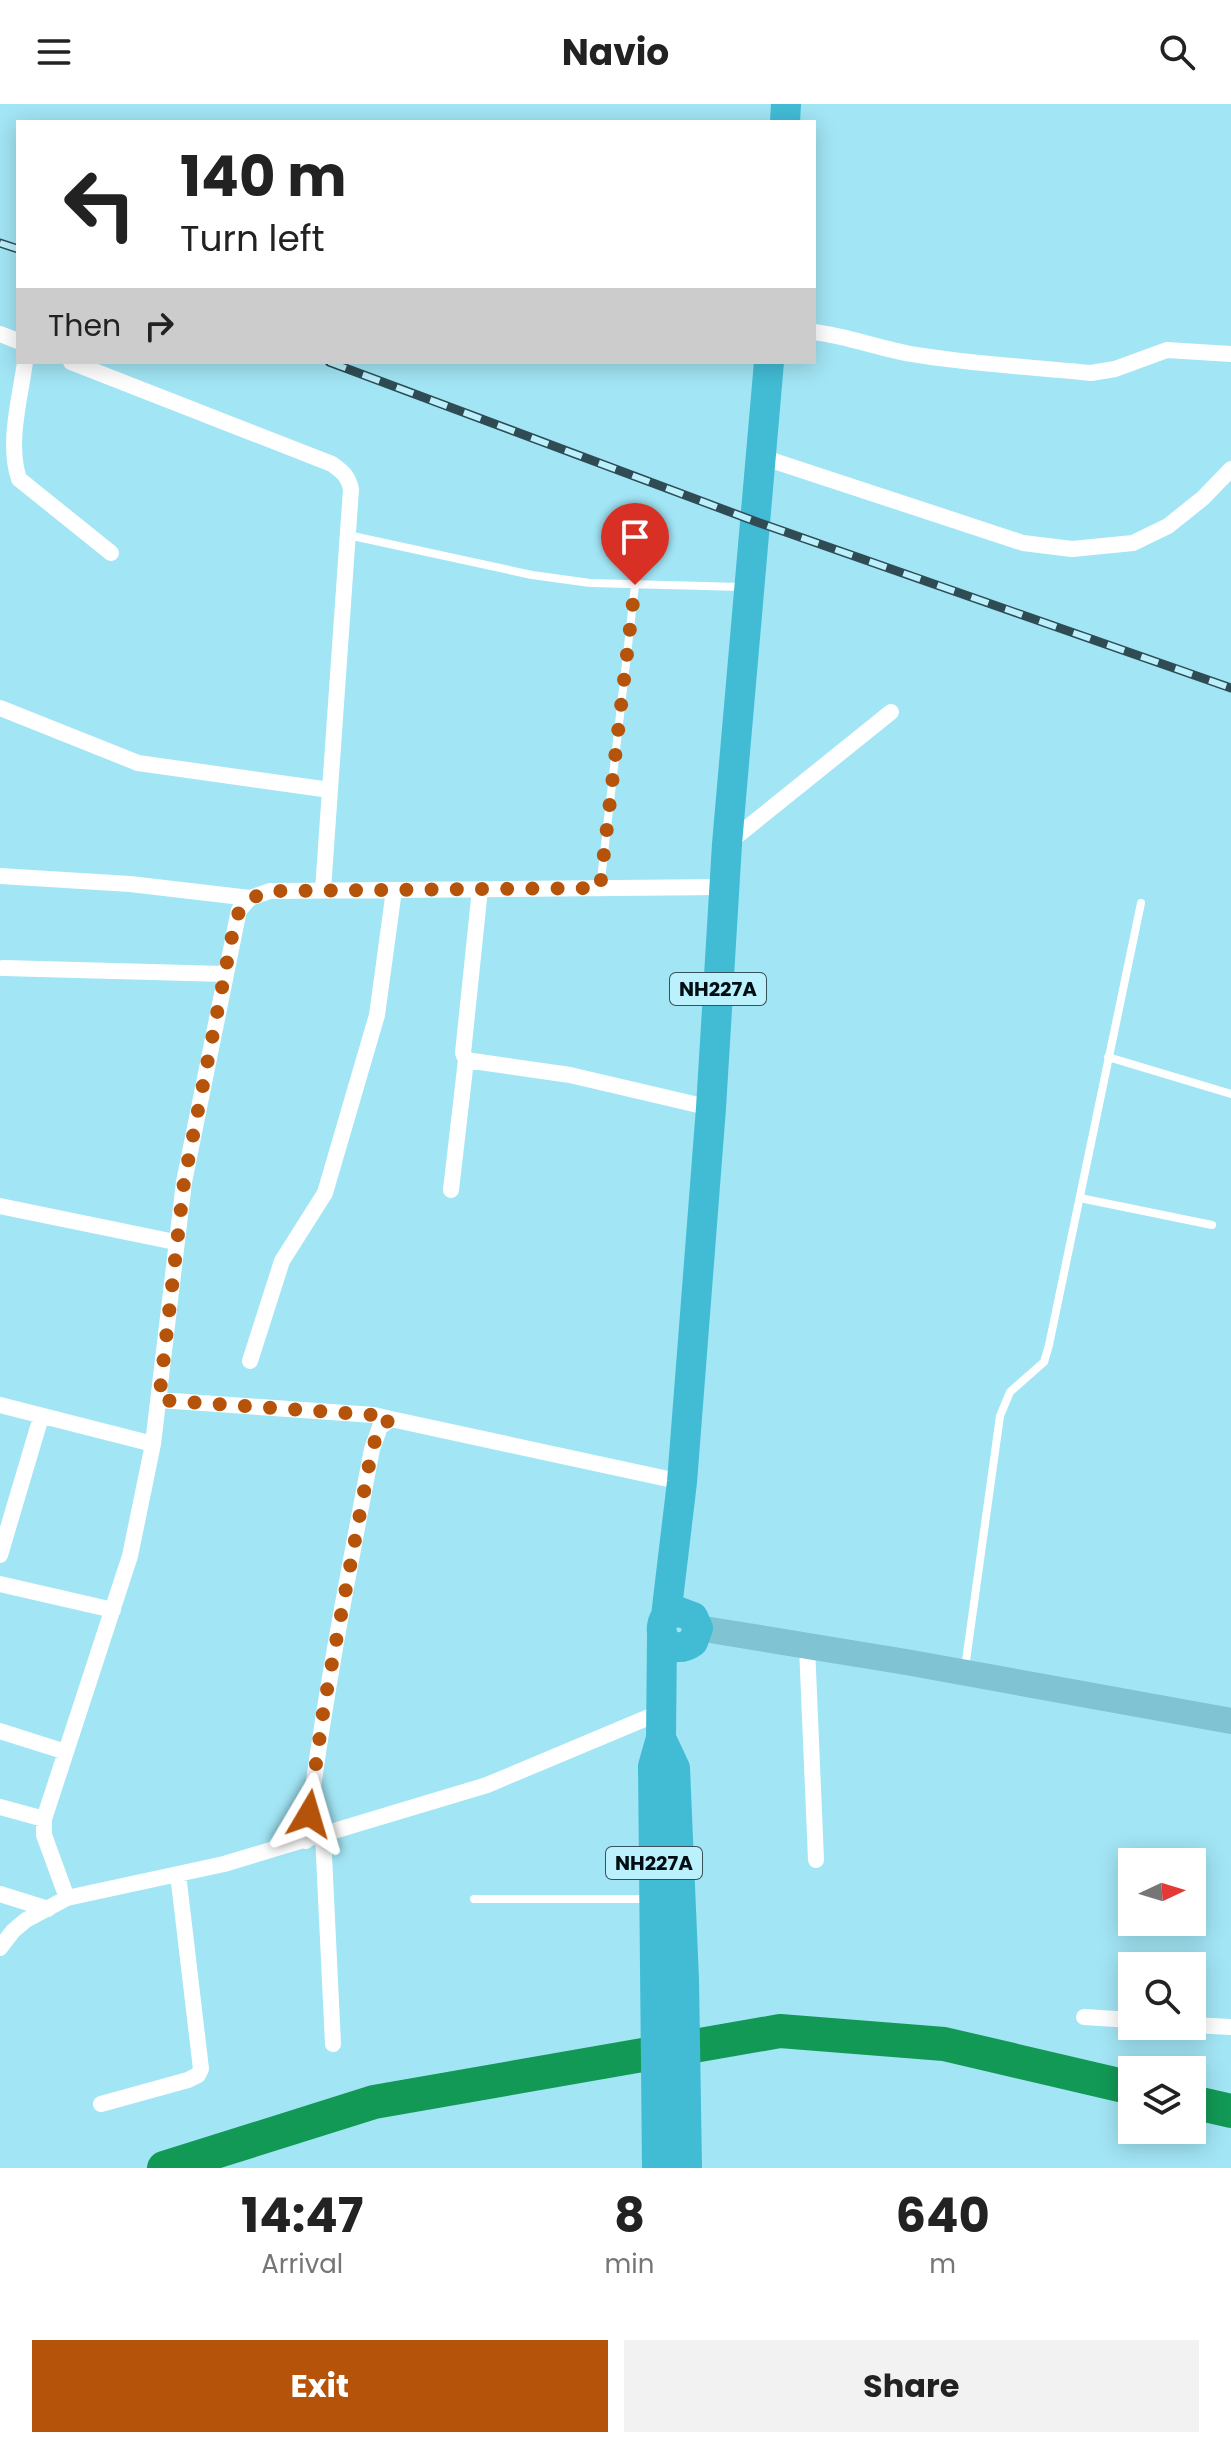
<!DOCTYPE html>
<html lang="en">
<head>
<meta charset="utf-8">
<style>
	body { margin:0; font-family:Poppins,sans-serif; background:#f2f2f2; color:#222; height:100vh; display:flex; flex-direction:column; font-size:30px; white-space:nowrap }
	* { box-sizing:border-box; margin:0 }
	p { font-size:26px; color:#767676 }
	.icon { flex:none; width:44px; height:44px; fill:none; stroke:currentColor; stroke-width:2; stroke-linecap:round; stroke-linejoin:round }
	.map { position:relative; height:2064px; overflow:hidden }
	.sheet { display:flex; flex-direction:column; background:#fff; flex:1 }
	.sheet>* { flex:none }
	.top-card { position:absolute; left:16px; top:16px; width:800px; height:244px; border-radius:0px; box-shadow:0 4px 20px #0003; background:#fff; color:#222; overflow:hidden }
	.needle { width:52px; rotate:86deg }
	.buttons { position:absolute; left:1118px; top:1744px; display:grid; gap:16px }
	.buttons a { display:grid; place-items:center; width:88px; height:88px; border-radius:0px; background:#fff; box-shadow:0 4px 20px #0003; font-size:40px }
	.pin { position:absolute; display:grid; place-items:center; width:68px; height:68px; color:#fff; margin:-82px -34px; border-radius:50% 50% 50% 0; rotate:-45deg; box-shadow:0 0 8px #0007 }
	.pin .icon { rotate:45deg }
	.me { position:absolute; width:88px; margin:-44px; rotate:7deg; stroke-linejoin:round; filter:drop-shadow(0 0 6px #0008) }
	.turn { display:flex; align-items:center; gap:28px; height:168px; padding:0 32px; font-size:36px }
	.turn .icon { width:104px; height:104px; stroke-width:2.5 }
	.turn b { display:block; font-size:56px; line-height:68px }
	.then { display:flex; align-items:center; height:76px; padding:0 32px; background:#0003; gap:16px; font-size:30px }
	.eta { display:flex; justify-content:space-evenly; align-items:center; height:136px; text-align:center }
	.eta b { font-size:48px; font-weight:700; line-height:56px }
	.button { display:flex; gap:16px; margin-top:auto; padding:16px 32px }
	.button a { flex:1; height:92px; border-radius:0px; background:#b45309; color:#fff; font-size:32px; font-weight:700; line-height:92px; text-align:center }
	.button a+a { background:#f2f2f2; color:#222 }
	header { display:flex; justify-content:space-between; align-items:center; height:104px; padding:0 32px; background:#fff; font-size:36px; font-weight:700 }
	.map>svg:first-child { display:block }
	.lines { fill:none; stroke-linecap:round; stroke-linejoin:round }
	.river { stroke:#129955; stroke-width:34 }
	.lane { stroke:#fff; stroke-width:8 }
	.street { stroke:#fff; stroke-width:16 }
	.primary { stroke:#80c3d2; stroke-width:26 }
	.highway { stroke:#42bcd5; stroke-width:30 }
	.rail-casing { stroke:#2f4c55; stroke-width:9 }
	.rail { stroke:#bbf0fd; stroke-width:6; stroke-dasharray:18; stroke-linecap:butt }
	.route { stroke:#b45309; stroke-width:14; stroke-dasharray:0 25.2 }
	.labels { text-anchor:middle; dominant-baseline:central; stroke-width:7; stroke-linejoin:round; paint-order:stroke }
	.shield { fill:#bbf0fd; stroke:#385259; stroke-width:2 }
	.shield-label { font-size:20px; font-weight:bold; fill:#000e13 }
</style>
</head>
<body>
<header><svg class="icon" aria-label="menu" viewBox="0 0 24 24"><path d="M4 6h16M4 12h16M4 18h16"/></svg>Navio<svg class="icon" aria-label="search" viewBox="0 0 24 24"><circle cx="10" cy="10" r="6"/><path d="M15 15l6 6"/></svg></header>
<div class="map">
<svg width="1231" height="2064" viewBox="0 0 1231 2064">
	<rect width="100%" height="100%" fill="#a2e5f5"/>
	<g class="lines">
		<path class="river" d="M1192 1998 1231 2007
			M164 2064 374 1998 780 1927 944 1940 1132 1984"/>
		<path class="lane" d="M348 431 532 471 590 479 742 483
			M600 784 635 481
			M1108 953 1231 990
			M1080 1094 1212 1121
			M965 1564 1000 1312 1010 1288 1044 1258 1049 1241 1141 799
			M474 1795H649"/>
		<path class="street" d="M814 228C847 232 878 244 911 250 970 260 1031 263 1091 269L1115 265 1167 246 1231 250
			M0 230 18 237
			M25 258C20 295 7 339 19 375L111 449
			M71 258 332 360C343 368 348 372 351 385L323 786
			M762 353 1023 439 1072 445 1133 439 1168 422 1203 394 1231 365
			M0 604 138 659 330 686
			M727 740 891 608
			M0 772 130 780 250 794
			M480 785 463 949 466 956 570 971 711 1004
			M3 864 225 870
			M451 1086 466 956
			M0 1102 175 1138
			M250 1257 282 1157 325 1089 377 911 394 786
			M159 1296 374 1311 391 1315
			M0 1301 153 1340
			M0 1451 41 1313
			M0 1480 113 1506
			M807 1542 816 1756
			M0 1627 66 1648
			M0 1703 44 1715
			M323 1731 333 1940
			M306 1737C322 1605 347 1476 372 1345L380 1323 391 1315 682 1378
			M0 1790 48 1805
			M67 1794 44 1731V1715L130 1452 153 1340 184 1078 239 806 250 794 270 787 724 783
			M0 1844 13 1827 26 1816 67 1794 224 1760 487 1681 661 1608
			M1084 1913 1132 1916
			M1192 1921 1231 1923
			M101 2000 188 1976 198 1971 201 1965 178 1770"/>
		<path class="primary" d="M698 1524 906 1558 1231 1617"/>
		<path class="highway" d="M785 18 786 0
			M666 1512 677 1507 693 1513 698 1524 693 1538C672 1553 653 1532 666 1512L682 1378 711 1004 727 740 769 258
			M661 1634 675 1664 684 1876 687 2064
			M657 2064 653 1662 661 1634 662 1532"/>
		<g class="rail-casing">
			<path id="rail" d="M0 139 18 145
				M329 258 757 418 1231 584"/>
		</g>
		<use href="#rail" class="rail"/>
	</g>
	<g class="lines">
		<path class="route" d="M309 1710 324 1602 372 1345 380 1323 391 1315 374 1311 159 1296 184 1078 235 817C242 799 251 793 270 787L600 784 635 481"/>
	</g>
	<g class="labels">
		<g class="shield">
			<rect x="670" y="869" width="96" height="32" rx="6"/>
			<rect x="606" y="1743" width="96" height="32" rx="6"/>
		</g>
		<g class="shield-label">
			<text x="718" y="885">NH227A</text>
			<text x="654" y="1759">NH227A</text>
		</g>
	</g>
</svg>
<div class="buttons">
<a><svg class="needle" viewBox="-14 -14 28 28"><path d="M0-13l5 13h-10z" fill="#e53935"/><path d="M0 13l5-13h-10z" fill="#767676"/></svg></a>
<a><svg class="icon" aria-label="search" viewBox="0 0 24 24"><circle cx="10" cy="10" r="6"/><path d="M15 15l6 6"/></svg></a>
<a><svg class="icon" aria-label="layers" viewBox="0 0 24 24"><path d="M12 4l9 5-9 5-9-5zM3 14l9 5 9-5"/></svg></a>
</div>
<div class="pin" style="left:635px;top:481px;background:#d93025"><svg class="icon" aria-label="arrive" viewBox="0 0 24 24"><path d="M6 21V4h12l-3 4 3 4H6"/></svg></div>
<svg class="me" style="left:309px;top:1710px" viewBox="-20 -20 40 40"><path d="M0-17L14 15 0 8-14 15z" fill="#b45309" stroke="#fff" stroke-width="4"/></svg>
<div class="top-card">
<div class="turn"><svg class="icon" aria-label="left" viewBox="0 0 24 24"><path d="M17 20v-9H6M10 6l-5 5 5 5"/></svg><div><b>140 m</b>Turn left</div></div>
<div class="then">Then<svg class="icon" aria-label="right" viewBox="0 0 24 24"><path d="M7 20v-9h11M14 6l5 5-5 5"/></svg></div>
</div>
</div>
<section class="sheet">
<div class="eta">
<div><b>14:47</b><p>Arrival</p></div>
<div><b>8</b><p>min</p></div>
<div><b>640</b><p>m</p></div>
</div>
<div class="button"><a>Exit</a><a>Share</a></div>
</section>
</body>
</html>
